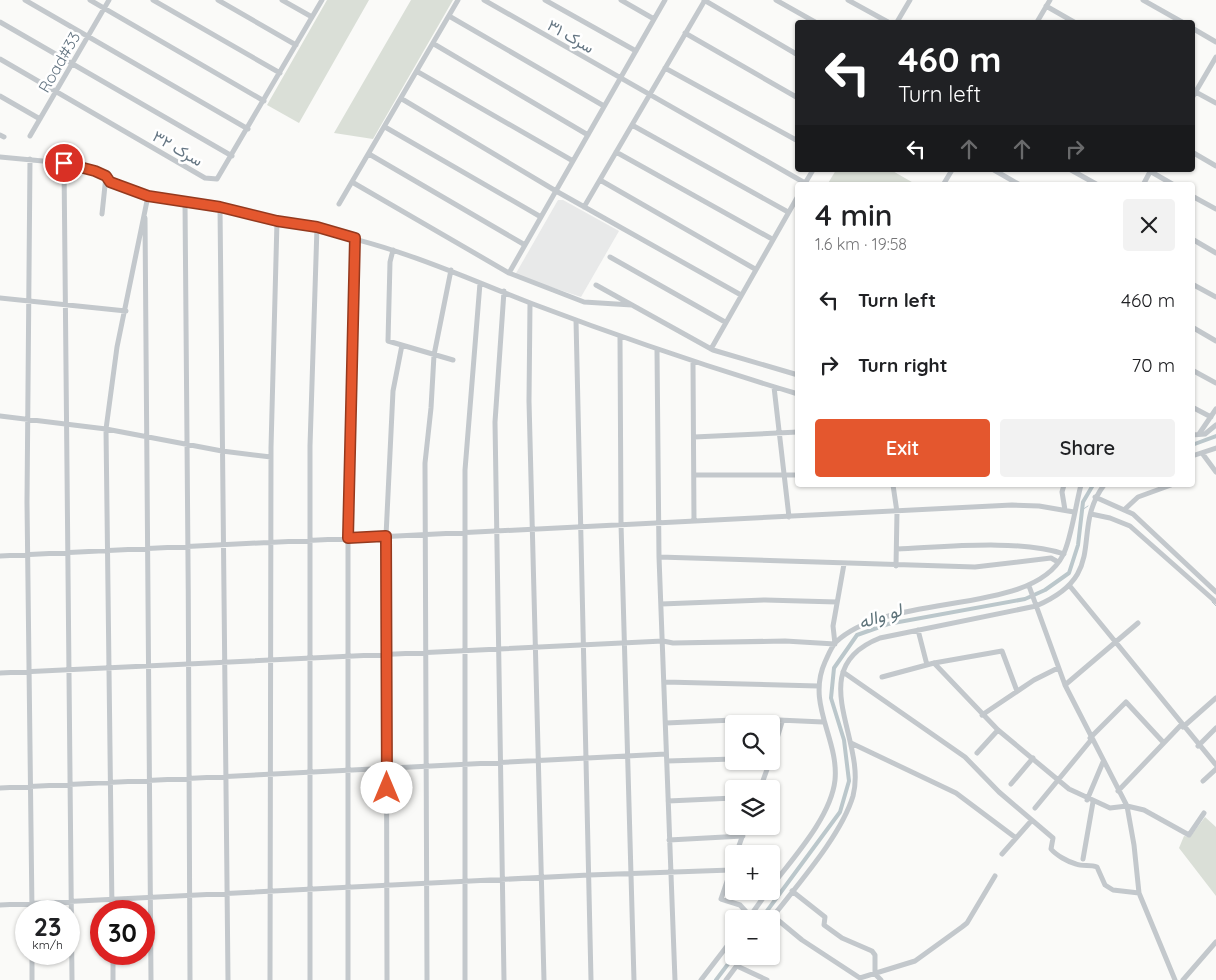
<!DOCTYPE html>
<html lang="en">
<head>
<meta charset="utf-8">
<style>
	body { margin:0; font-family:Quicksand,Vazirmatn,sans-serif; background:#f2f2f2; color:#202124; height:100vh; display:flex; flex-direction:column; font-size:19px; white-space:nowrap }
	* { box-sizing:border-box; margin:0 }
	p { font-size:16px; color:#757577 }
	.icon { flex:none; width:28px; height:28px; fill:none; stroke:currentColor; stroke-width:2; stroke-linecap:round; stroke-linejoin:round }
	.map { position:relative; flex:1; overflow:hidden }
	.sheet { position:absolute; left:795px; top:182px; width:400px; height:305px; display:flex; flex-direction:column; background:#fff; border-radius:5px; box-shadow:0 1px 4px #0004 }
	.sheet>* { flex:none }
	.hud { position:absolute; left:795px; top:20px; width:400px; height:152px; border-radius:5px; box-shadow:0 1px 4px #0004; background:#202124; color:#fff; overflow:hidden }
	.tools { position:absolute; left:725px; top:715px; display:grid; gap:10px }
	.tools a { display:grid; place-items:center; width:55px; height:55px; border-radius:5px; background:#fff; box-shadow:0 1px 4px #0004; font-size:25px }
	.speed { position:absolute; left:15px; top:900px; display:flex; gap:10px; font-size:25px; font-weight:700; text-align:center }
	.speed>* { display:grid; place-content:center; width:65px; height:65px; border-radius:50%; background:#fff; box-shadow:0 1px 4px #0004; line-height:1 }
	.speed small { font-size:12px; font-weight:400 }
	.speed .limit { border:8px solid #d22; background:#fff; color:#111 }
	.pin { position:absolute; display:grid; place-items:center; width:42px; height:42px; color:#fff; margin:-21px; border:2px solid #fff; border-radius:50%; box-shadow:0 1px 5px #0007 }
	.me { position:absolute; width:55px; margin:-28px; rotate:0deg; stroke-linejoin:round; filter:drop-shadow(0 0 4px #0008) }
	.turn { display:flex; align-items:center; gap:18px; height:105px; padding:0 20px; font-size:22px }
	.turn .icon { width:65px; height:65px; stroke-width:2.5 }
	.turn b { display:block; font-size:35px; line-height:42px }
	.lanes { display:flex; align-items:center; height:48px; padding:0 20px; background:#0003; justify-content:center; gap:25px; direction:ltr }
	.lanes .off { opacity:.35 }
	.round { display:grid; place-items:center; flex:none; width:52px; height:52px; border-radius:5px; background:#f2f2f2 }
	.overview { display:flex; align-items:center; justify-content:space-between; height:85px; padding:0 20px }
	h1 { font-size:30px; font-weight:600; line-height:38px }
	.button { display:flex; gap:10px; margin-top:auto; padding:10px 20px }
	.button a { flex:1; height:58px; border-radius:5px; background:#e4572e; color:#fff; font-size:20px; font-weight:600; line-height:58px; text-align:center }
	.button a+a { background:#f2f2f2; color:#202124 }
	ul { padding:0; list-style:none }
	li { display:flex; align-items:center; gap:15px; height:65px; padding:0 20px }
	li div { flex:1 }
	li b { display:block; font-size:19px }
	li em { font-style:normal }
	.map>svg:first-child { display:block }
	.built { fill:#e8e9e9 }
	.green { fill:#dadfd7 }
	.lines { fill:none; stroke-linecap:round; stroke-linejoin:round }
	.stream { stroke:#bbc7cb; stroke-width:1 }
	.canal { stroke:#bbc7cb; stroke-width:4 }
	.minor { stroke:#c3c8cc; stroke-width:5 }
	.route-casing { stroke:#94391e; stroke-width:12 }
	.route { stroke:#e4572e; stroke-width:9 }
	.labels { text-anchor:middle; dominant-baseline:central; stroke-width:5; stroke-linejoin:round; paint-order:stroke }
	.street-label { font-size:16px; fill:#657683; stroke:#fff }
	.water-label { font-size:18px; font-style:italic; fill:#60757c; stroke:#fff }
</style>
</head>
<body>
<div class="map">
<svg width="1216" height="980" viewBox="0 0 1216 980">
	<rect width="100%" height="100%" fill="#fafaf8"/>
	<path class="built" d="M558 200H563L619 231 581 297 515 275Z"/>
	<path class="green" d="M327 0H369L299 123 267 105Z
		M411 0H453L373 139 334 133Z
		M836 170H891L917 185H827Z
		M1205 817 1216 827V896L1179 848 1184 836 1190 837Z"/>
	<g class="lines">
		<path class="stream" d="M1082 510 1088 506
			M1212 602 1216 606"/>
		<path class="canal" d="M1192 445 1216 436
			M761 919 840 812 849 781 844 740 831 698 834 668 857 635 888 624 1025 599 1045 590 1069 573 1078 545 1083 502 1093 485
			M716 980 734 956"/>
		<path class="minor" d="M25 0 248 129
			M90 0 264 101
			M153 0 280 73
			M218 0 296 45
			M282 0 312 17
			M484 0 805 183
			M545 0 636 51
			M621 0 654 19
			M704 0 798 55
			M776 0 815 22
			M848 0 888 22
			M1143 0 1182 22
			M1046 6 1074 22
			M449 16 604 106
			M0 22 232 156
			M897 22 910 0
			M1037 22 1050 0
			M1192 28 1216 42
			M685 33 798 98
			M434 44 588 135
			M0 59 205 178 217 179 322 0
			M665 68 798 141
			M418 72 573 161
			M1192 90 1216 103
			M0 96 40 119
			M1192 98 1216 57
			M402 99 556 191 741 295
			M632 125 788 212
			M385 127 541 217
			M0 135 4 137
			M30 136 109 0
			M616 152 772 239
			M1192 152 1216 166
			M369 154 525 245
			M0 157 64 163 95 171 106 176 110 182 148 196 220 207
			M30 159 27 502 32 911
			M64 163 72 980
			M994 170 1020 185
			M1071 170 1098 185
			M1148 170 1174 185
			M600 180 755 269
			M352 182 509 273 584 302 632 305
			M804 185 813 170
			M943 185 952 170
			M1143 185 1151 170
			M1192 196 1216 209
			M185 202C189 461 188 721 190 980
			M339 204 458 0
			M584 207 705 0
			M102 214 106 176
			M145 218 151 980
			M1192 239 1216 253
			M393 250 390 262 388 341 453 360
			M610 257 725 322
			M509 273 665 0
			M1192 284 1216 297
			M596 285 713 350 798 375
			M0 298 126 311
			M530 303 529 401 544 980
			M576 320 591 980
			M1192 327 1216 341
			M620 337 621 524 634 980
			M711 349 798 196
			M657 350 659 557 675 980
			M693 363 694 521
			M1192 370 1216 383
			M774 387 789 517
			M1192 407 1211 417
			M0 416 106 429 222 451 271 457
			M1199 434 1216 409
			M1192 435 1205 434 1216 425
			M694 437 798 432
			M1202 453 1216 472
			M1192 456 1216 448
			M694 475H798
			M893 485 897 512 896 566
			M1064 485 1062 492 1065 510
			M1095 497 1133 514 1216 592
			M1125 509 1138 497 1171 485
			M1091 514 1110 518 1130 526 1216 602
			M897 549C945 547 1019 539 1064 554
			M0 556 1012 505 1039 506 1074 512
			M659 557 975 567 1051 558 1058 562
			M1069 585 1216 765
			M1029 586 1065 685 1127 806 1134 845 1139 893 1175 980
			M661 604 765 600 837 602
			M918 630 927 665
			M934 663 998 730 1069 789 1110 808 1127 806 1144 810 1189 835 1204 813
			M843 672 965 757 999 792 1053 838 1051 849C1056 855 1068 862 1076 864 1083 867 1090 864 1097 867L1105 885 1113 890 1139 893
			M0 673 663 641 673 643 785 641 835 644 833 626 844 564
			M882 677 934 663 1002 651 1017 691
			M665 682 818 686
			M1065 685 1138 623
			M982 715 1034 680 1058 668
			M666 723 756 719 823 722
			M1183 727 1216 698
			M1090 738 1126 702 1163 742
			M851 743 956 793 1016 838
			M1198 746 1216 728
			M977 753 998 730
			M771 758 782 722
			M667 761 734 759
			M1203 781 1216 769
			M1011 784 1033 758
			M0 788 666 754
			M760 789 770 761
			M1118 791 1181 725
			M1087 800 1103 762
			M668 801 734 798
			M1035 808 1091 740
			M669 840 743 836
			M736 854 746 826
			M1002 854 1032 820
			M1083 859 1093 802
			M734 861 721 899 740 905 750 916
			M771 887C793 858 831 817 835 780 839 739 806 704 825 662 828 656 831 647 836 642 890 591 1032 617 1063 555 1071 540 1076 503 1081 485
			M792 891 825 917 824 925 842 938 872 951 875 955V974L881 980
			M0 905 589 875 731 870
			M112 911 106 429 117 347 148 196
			M773 916 802 940 860 978 915 961 962 927 967 923 995 876
			M748 919 768 891
			M771 919C797 885 841 836 853 796 868 740 801 669 880 638L1036 606C1111 574 1069 532 1104 485
			M32 954V980
			M113 954V980
			M737 966 767 980
			M228 980 220 207C278 222 335 231 392 250 440 265 486 286 533 304 620 337 708 367 798 394
			M270 980 271 448 277 221
			M310 980V446L317 227
			M348 980V538L355 238
			M387 980 386 536 393 391 402 345
			M427 980 425 463 431 408 434 355 451 270
			M465 980V470L480 283
			M504 980 495 422 504 291
			M701 980 734 937
			M726 980 744 956
			M1183 980 1216 942"/>
	</g>
	<g class="lines">
		<g class="route-casing">
			<path id="route" d="M64 163 95 171 106 176 110 182 148 196 220 207 277 221 317 227 355 238 348 538 386 536 387 788"/>
		</g>
		<use href="#route" class="route"/>
	</g>
	<g class="labels">
		<g class="street-label">
			<text transform="translate(571 36) rotate(30)">سرک ۳۱</text>
			<text transform="translate(59 62) rotate(-60)">Road#33</text>
			<text transform="translate(178 148) rotate(30)">سرک ۳۲</text>
		</g>
		<g class="water-label">
			<text transform="translate(880 616) rotate(-18)">لو واله</text>
		</g>
	</g>
</svg>
<div class="tools">
<a><svg class="icon" aria-label="search" viewBox="0 0 24 24"><circle cx="10" cy="10" r="6"/><path d="M15 15l6 6"/></svg></a>
<a><svg class="icon" aria-label="layers" viewBox="0 0 24 24"><path d="M12 4l9 5-9 5-9-5zM3 14l9 5 9-5"/></svg></a>
<a>+</a>
<a>−</a>
</div>
<div class="speed"><div>23<small>km/h</small></div><div class="limit">30</div></div>
<div class="pin" style="left:64px;top:163px;background:#d93025"><svg class="icon" aria-label="arrive" viewBox="0 0 24 24"><path d="M6 21V4h12l-3 4 3 4H6"/></svg></div>
<svg class="me" style="left:387px;top:788px" viewBox="-20 -20 40 40"><circle r="19" fill="#fff"/><path d="M0-13L10 11 0 6-10 11z" fill="#e4572e"/></svg>
<div class="hud">
<div class="turn"><svg class="icon" aria-label="left" viewBox="0 0 24 24"><path d="M17 20v-9H6M10 6l-5 5 5 5"/></svg><div><b>460 m</b>Turn left</div></div>
<div class="lanes"><svg class="icon" aria-label="left" viewBox="0 0 24 24"><path d="M17 20v-9H6M10 6l-5 5 5 5"/></svg><svg class="icon off" aria-label="ahead" viewBox="0 0 24 24"><path d="M12 20V5M6 11l6-6 6 6"/></svg><svg class="icon off" aria-label="ahead" viewBox="0 0 24 24"><path d="M12 20V5M6 11l6-6 6 6"/></svg><svg class="icon off" aria-label="right" viewBox="0 0 24 24"><path d="M7 20v-9h11M14 6l5 5-5 5"/></svg></div>
</div>
<section class="sheet">
<div class="overview"><div><h1>4 min</h1><p>1.6 km · 19:58</p></div><a class="round"><svg class="icon" aria-label="close" viewBox="0 0 24 24"><path d="M6 6l12 12M18 6L6 18"/></svg></a></div>
<ul>
<li><svg class="icon" aria-label="left" viewBox="0 0 24 24"><path d="M17 20v-9H6M10 6l-5 5 5 5"/></svg><div><b>Turn left</b></div><em>460 m</em></li>
<li><svg class="icon" aria-label="right" viewBox="0 0 24 24"><path d="M7 20v-9h11M14 6l5 5-5 5"/></svg><div><b>Turn right</b></div><em>70 m</em></li>
</ul>
<div class="button"><a>Exit</a><a>Share</a></div>
</section>
</div>
</body>
</html>
